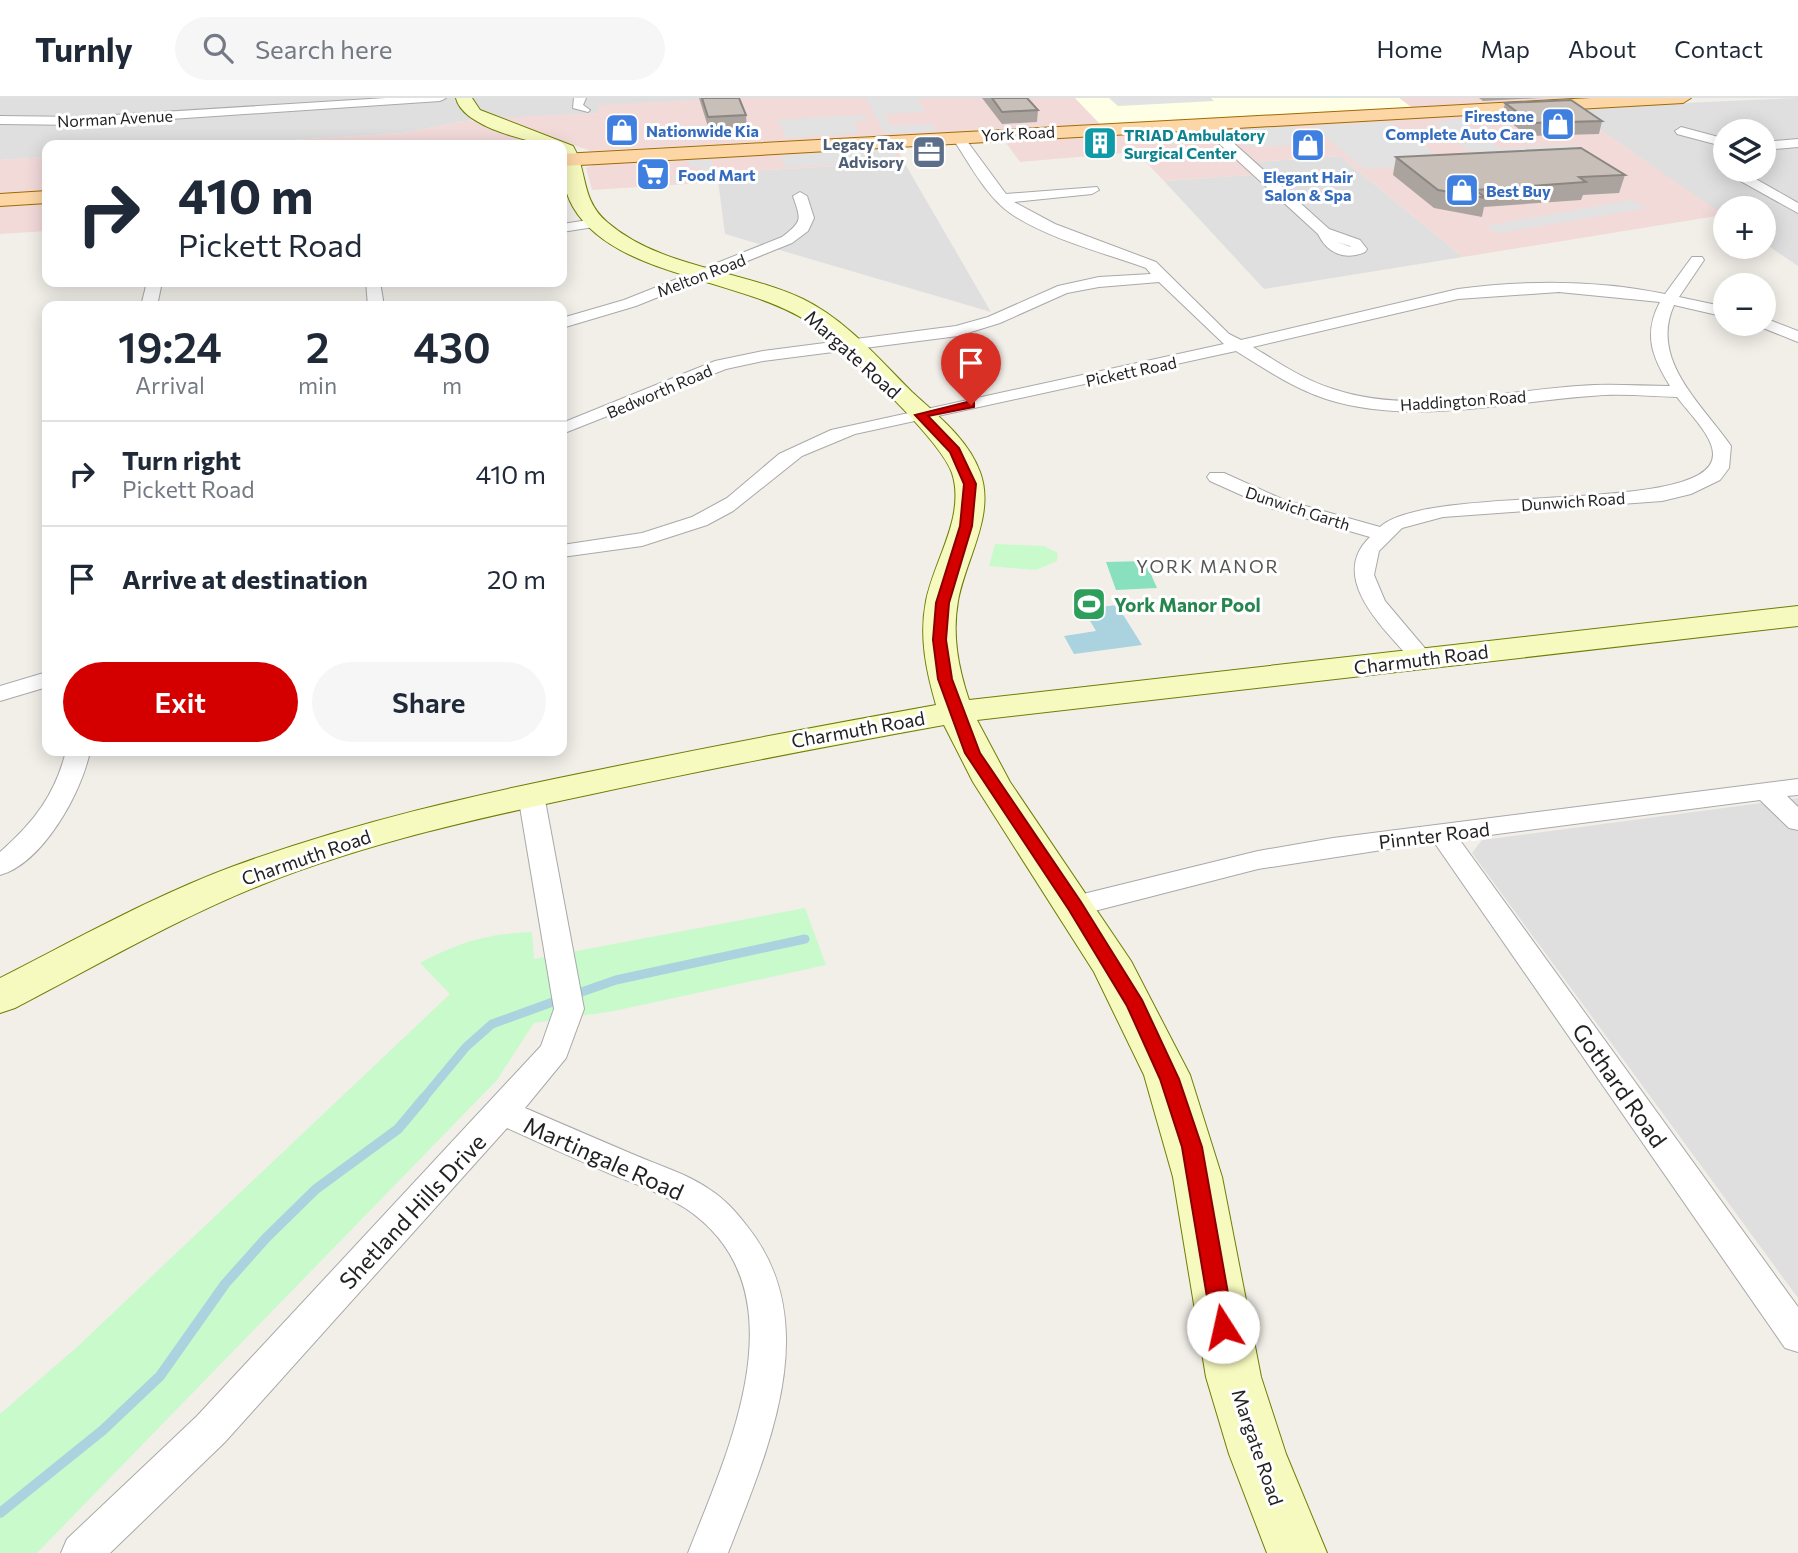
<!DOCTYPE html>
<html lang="en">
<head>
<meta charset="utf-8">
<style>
	body { margin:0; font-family:Commissioner,sans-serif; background:#f6f6f7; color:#1f2937; height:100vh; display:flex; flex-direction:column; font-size:26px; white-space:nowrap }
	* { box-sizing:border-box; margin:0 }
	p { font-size:23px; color:#747a83 }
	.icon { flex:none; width:38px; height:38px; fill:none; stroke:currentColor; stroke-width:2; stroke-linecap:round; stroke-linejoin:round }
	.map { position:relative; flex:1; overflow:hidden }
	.sheet { position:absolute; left:42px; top:203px; width:525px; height:455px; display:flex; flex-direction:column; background:#fff; border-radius:14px; box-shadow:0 4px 18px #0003 }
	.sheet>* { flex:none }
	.top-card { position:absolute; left:42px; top:42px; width:525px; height:147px; border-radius:14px; box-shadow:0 4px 18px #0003; background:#fff; color:#1f2937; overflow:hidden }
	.controls { position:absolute; left:1713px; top:21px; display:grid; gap:14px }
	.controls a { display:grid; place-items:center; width:63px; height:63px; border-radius:50%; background:#fff; box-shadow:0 4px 18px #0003; font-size:35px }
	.pin { position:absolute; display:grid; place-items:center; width:60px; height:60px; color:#fff; margin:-72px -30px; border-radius:50% 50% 50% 0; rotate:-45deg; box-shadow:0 0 7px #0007 }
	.pin .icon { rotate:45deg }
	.me { position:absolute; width:77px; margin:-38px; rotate:350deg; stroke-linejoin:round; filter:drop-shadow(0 0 5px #0008) }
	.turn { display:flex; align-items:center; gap:24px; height:147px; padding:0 21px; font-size:32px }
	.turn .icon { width:91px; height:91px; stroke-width:2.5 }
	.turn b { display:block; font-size:49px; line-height:60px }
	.eta { display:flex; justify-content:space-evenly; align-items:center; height:119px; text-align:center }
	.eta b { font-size:42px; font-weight:600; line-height:49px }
	.action { display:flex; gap:14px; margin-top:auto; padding:14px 21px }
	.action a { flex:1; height:80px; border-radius:42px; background:#d40000; color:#fff; font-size:28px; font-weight:600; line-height:80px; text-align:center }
	.action a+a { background:#f6f6f7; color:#1f2937 }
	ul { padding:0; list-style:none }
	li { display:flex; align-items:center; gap:21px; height:105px; padding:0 21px; border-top:2px solid #e0e1e3 }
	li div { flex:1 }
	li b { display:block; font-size:26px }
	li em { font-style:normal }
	header { display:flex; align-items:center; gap:42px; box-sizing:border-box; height:98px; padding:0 35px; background:#fff; border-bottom:2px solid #e0e1e3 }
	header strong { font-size:33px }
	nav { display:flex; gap:38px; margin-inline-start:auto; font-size:24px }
	.search { width:490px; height:63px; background:#f6f6f7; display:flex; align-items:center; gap:18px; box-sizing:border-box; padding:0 24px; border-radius:38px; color:#747a83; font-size:26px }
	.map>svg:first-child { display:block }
	.residential { fill:#e0dfdf; fill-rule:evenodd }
	.commercial { fill:#f2dad9 }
	.education { fill:#ffffe5 }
	.park { fill:#c8facc }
	.pitch { fill:#88e0be }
	.parking { fill:#e2e2e2 }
	.water { fill:#aad3df }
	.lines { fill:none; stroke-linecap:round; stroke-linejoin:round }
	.stream-far1 { stroke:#aad3df; stroke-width:9 }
	.stream { stroke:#aad3df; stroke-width:10 }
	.street-casing { stroke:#a9a9a9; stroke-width:2 }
	.secondary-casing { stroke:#707d05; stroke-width:2 }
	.primary-casing { stroke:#a06b00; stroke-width:2 }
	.street { fill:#fff; fill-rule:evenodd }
	.secondary { fill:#f7fabf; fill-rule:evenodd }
	.primary { fill:#fcd6a4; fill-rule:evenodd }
	.wall { fill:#aba49e }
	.building { fill:#c7bfb8; stroke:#8b8681; stroke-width:2 }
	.route { fill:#d40000; stroke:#8a0000; stroke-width:2 }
	.labels { text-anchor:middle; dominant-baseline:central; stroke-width:6; stroke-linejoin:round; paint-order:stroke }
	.far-shop-label { font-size:16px; font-weight:bold; fill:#366cbe; stroke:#fff; text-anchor:start }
	.far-street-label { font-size:16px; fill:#222; stroke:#fff }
	.far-culture-label { font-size:16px; font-weight:bold; fill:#0d838f; stroke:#fff; text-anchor:start }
	.far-service-label { font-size:16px; font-weight:bold; fill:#4e5e75; stroke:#fff; text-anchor:end }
	.far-neighbourhood-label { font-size:18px; letter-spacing:2px; fill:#555; stroke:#fff }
	.street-label { font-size:19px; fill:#222; stroke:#fff }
	.leisure-label { font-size:19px; font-weight:bold; fill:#27864d; stroke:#fff; text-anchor:start }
	.near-street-label { font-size:23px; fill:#222; stroke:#fff }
</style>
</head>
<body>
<header>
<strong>Turnly</strong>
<div class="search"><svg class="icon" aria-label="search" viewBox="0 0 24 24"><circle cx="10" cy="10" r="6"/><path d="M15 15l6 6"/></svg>Search here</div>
<nav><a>Home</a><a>Map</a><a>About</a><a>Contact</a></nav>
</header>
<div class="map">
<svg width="1798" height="1455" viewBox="0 0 1798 1455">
	<rect width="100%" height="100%" fill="#f2efe9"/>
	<path class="residential" d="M0 0H729L599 8V15L470 22 403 35 215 47H47V59L0 62Z
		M1798 0V168L1764 145V110H1726L1725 119 1569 10ZM1726 33H1764V72H1726Z
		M1340 58 1463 159 1264 191 1164 83 1266 76 1255 64Z
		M904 64 991 214 725 136 717 75Z
		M1798 700V1200L1472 755 1482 742Z"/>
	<path class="commercial" d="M729 0H1075L1100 26 591 53 495 20 598 15 599 7Z
		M1399 0H1579L1411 9Z
		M1569 10 1723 117 1463 159 1340 58 1256 64 1267 76 1164 83 1136 54 1020 64 1003 41Z
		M470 22 534 47H215L403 35Z
		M895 47 904 64 717 75 718 84 592 92 586 70 598 65Z
		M47 59V93L0 96V62Z
		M47 104V133L0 136V108Z"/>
	<path class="education" d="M1075 0H1399L1411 9 1100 26Z"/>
	<path class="park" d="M995 446 1044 448 1058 455 1057 463 1036 472 989 468Z
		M805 810 826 867 614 913 534 925 497 982 37 1455H0V1316L77 1249 450 896 420 865C460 844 486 836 532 834L534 861Z"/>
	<path class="pitch" d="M1145 463 1157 490 1116 492 1106 464Z"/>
	<path class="parking" d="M866 0H917L925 14 884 16 890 28 932 26 936 33 884 35Z
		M1109 0H1211L1214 3 1118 8Z
		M865 17 867 22 854 24 858 35 785 40 782 28 776 22Z
		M1470 20 1478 25 1469 27 1499 50 1573 47 1590 59H1475L1434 24Z
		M1388 24 1450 66 1364 71 1313 28Z
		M1293 28 1311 43H1305L1307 46 1258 49 1244 47 1227 32Z
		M892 51 899 63 785 69 780 57Z
		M711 59 713 83 674 85 673 78 701 76 700 69H690L687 60Z
		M1632 102 1647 110 1499 135 1485 128Z"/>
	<path class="water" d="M1117 507 1142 547 1074 556 1064 538 1096 533 1083 511Z"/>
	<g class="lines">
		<path class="stream-far1" d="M573 897 616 882 805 841
			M422 1002 466 949 492 926 561 901"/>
		<path class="stream" d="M0 1415 103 1332 160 1278 225 1186 266 1140 316 1091 398 1031 424 1000"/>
		<g class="street-casing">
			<path id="street" d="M386 0H446L440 3 82 27 0 26V18L82 19Z
				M574 0H586L583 7 590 12 588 14 573 10Z
				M1200 22H1208L1329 131 1360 142 1367 151 1365 154C1345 163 1327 155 1318 136L1200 28ZM1337 144 1350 148 1351 149Z
				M1681 29 1726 41V49L1677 36 1675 33Z
				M953 35H961L1006 96 1097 89 1099 92 1092 96 1014 104 1055 126 1156 164 1229 236 1241 242 1458 191C1527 182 1597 182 1665 196L1692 159H1702L1704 162 1679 199 1726 209V219L1674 207C1649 262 1702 306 1731 348L1729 370 1720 382 1691 396 1662 403 1443 419 1402 430 1379 453 1374 477 1385 503 1434 561 1423 568 1415 566C1388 534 1326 481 1370 439L1270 410 1210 383 1207 379 1210 375H1224L1284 402 1380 429C1428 384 1712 418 1713 357 1714 339 1688 314 1677 299 1649 298 1619 295 1591 298 1505 304 1411 328 1326 301 1293 290 1265 271 1236 253L855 336 802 358 733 413 707 427 642 448 562 459V447L642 435 692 419 727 400 779 356 831 332 1224 246 1159 184 1099 189 1067 195 1000 225 958 238 763 263 726 271 562 336V325L715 263 763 253 956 228 988 219 1058 188 1099 179 1151 176 1146 170C1104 155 1046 140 1010 115 985 97 968 63 951 38ZM1559 194 1660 204C1643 236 1652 259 1670 288 1645 288 1620 286 1595 287 1509 290 1417 319 1333 291 1304 282 1279 265 1253 249L1458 201Z
				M1798 41V49L1764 52V44Z
				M1726 71 1740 72 1798 105V115L1726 75Z
				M800 94 807 98 814 120 808 133 792 145 636 208 562 230V220L624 202 782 139C803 123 801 122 793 98Z
				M595 121 600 122V128L562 134V126Z
				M147 184H162L157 208H141Z
				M366 184H380L384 208H368Z
				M1764 220 1798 233V244L1758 228 1756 226H1764Z
				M47 574V589L0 603V588Z
				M66 653H90C82 694 43 765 0 777V754C34 724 55 697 66 653Z
				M1798 681V697L1787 698 1798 709V732L1789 730 1760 702 1459 741 1798 1209V1254L1785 1250 1434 744 1258 771 1075 818 1065 815 1061 808 1065 801 1075 798 1258 753 1333 740Z
				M531 689 540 691 544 697 584 911 566 960 525 1010C562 1026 599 1042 637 1058 661 1068 687 1076 709 1091 725 1101 736 1114 747 1128 826 1226 767 1353 728 1455H688C728 1353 806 1190 685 1110 663 1096 638 1087 613 1077 578 1062 542 1046 507 1030L225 1344 110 1455H61L67 1441 197 1318 541 948 554 911 518 697 522 691Z"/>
		</g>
		<g class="secondary-casing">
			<path id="secondary" d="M456 0H472L480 12 573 48C588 73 580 101 607 124 660 170 742 172 803 201 846 222 879 261 912 294 937 317 968 341 980 374 996 417 965 462 958 503 952 537 958 569 969 602L1798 508V528L977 622 1010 684 1131 863 1190 977 1222 1079 1261 1279 1286 1356 1327 1455H1267L1229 1356 1206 1279 1173 1079 1144 977 1094 874 973 684 944 627C828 648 712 670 597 695 483 719 369 744 261 787 176 821 96 868 15 910L0 915V880C77 841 153 798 234 768 354 724 478 696 603 671 714 648 825 627 936 607 926 572 919 539 926 503 934 462 966 418 952 375 942 343 849 256 820 232 753 179 616 183 573 109 562 90 562 69 562 47 535 47 462 29 456 0Z"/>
		</g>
		<g class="primary-casing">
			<path id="primary" d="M1591 0H1691L1683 5 562 68V56Z
				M47 93V105L0 108V96Z"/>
		</g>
		<use href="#street" class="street"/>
		<use href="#secondary" class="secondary"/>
		<use href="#primary" class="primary"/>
	</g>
	<path class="wall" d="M699 0H739L746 17 747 30 709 32Z
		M982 0H1027L1038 12 1037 24 1002 26Z
		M1479 0H1543L1483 3Z
		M1505 5 1602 23 1599 36 1528 38 1502 18Z
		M1396 59 1625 77 1619 95 1583 97 1581 102 1484 109 1482 119 1434 110 1393 77Z"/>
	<path class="building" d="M702 0H739L746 17 708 19Z
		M992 0H1027L1038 12 1002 14Z
		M1571 2 1602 23 1532 25 1505 5Z
		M1581 50 1625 77 1579 79 1586 84 1475 92 1486 100 1438 92 1396 59Z"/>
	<path class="route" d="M971 303 974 304V309L928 318 959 350 976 386 972 428 949 505 946 542 952 581 980 655 1081 804 1142 902 1179 981 1202 1049 1234 1229 1231 1236 1223 1239 1215 1236 1212 1229 1182 1049 1160 981 1127 908 1069 812 965 655 938 581 933 542 936 505 960 428 964 386 950 354 915 317Z"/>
	<defs>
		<g id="shop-square" transform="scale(1.75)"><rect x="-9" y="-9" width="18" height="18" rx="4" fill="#3f7fe0" stroke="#fff"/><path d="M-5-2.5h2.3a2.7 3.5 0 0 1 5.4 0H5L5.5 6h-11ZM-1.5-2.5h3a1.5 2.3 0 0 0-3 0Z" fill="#fff"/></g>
		<g id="building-square" transform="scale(1.75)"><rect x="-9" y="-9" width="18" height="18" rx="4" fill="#0f9aa8" stroke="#fff"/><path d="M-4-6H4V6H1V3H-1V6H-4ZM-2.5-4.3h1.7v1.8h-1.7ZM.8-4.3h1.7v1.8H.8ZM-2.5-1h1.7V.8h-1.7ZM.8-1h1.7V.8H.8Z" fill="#fff"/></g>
		<g id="office-square" transform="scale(1.75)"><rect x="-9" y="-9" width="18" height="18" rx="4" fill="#5c6f8a" stroke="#fff"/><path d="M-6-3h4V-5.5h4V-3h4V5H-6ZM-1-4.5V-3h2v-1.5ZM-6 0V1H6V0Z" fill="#fff"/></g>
		<g id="supermarket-square" transform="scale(1.75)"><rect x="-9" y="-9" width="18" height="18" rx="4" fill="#3f7fe0" stroke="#fff"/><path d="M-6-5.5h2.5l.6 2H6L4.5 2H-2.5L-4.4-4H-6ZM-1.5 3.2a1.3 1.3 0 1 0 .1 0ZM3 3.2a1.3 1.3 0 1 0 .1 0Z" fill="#fff"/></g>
		<g id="stadium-square" transform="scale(1.75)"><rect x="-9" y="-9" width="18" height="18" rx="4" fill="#2e9e5b" stroke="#fff"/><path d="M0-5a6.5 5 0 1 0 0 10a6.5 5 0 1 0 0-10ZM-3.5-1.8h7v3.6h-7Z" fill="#fff"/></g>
	</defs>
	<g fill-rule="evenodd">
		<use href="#shop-square" x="1558" y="26"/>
		<use href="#shop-square" x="622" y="32"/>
		<use href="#building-square" x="1100" y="45"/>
		<use href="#shop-square" x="1308" y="47"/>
		<use href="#office-square" x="929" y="54"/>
		<use href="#supermarket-square" x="653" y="76"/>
		<use href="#shop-square" x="1462" y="92"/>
		<use href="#stadium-square" x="1089" y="506"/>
	</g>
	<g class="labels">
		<g class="far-shop-label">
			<text x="1534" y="17" text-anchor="end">Firestone<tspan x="1534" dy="18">Complete Auto Care</tspan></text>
			<text x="646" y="32">Nationwide Kia</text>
			<text x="678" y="76">Food Mart</text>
			<text x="1308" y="78" text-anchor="middle">Elegant Hair<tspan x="1308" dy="18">Salon &amp; Spa</tspan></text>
			<text x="1486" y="92">Best Buy</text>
		</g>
		<g class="far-street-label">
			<text transform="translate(115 20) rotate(-3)">Norman Avenue</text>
			<text transform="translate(1018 35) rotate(-3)">York Road</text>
			<text transform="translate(701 177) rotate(-21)">Melton Road</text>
			<text transform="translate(1131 273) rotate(-12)">Pickett Road</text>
			<text transform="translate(659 293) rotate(-23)">Bedworth Road</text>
			<text transform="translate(1463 302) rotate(-4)">Haddington Road</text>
			<text transform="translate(1573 403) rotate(-4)">Dunwich Road</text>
			<text transform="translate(1298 410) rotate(18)">Dunwich Garth</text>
		</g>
		<g class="far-culture-label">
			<text x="1124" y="36">TRIAD Ambulatory<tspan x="1124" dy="18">Surgical Center</tspan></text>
		</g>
		<g class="far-service-label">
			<text x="904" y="45">Legacy Tax<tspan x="904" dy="18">Advisory</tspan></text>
		</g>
		<g class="far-neighbourhood-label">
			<text x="1208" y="468">YORK MANOR</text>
		</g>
		<g class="street-label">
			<text transform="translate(853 256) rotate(42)">Margate Road</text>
			<text transform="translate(1421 561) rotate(-7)">Charmuth Road</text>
			<text transform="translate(858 631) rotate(-10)">Charmuth Road</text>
			<text transform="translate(1434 737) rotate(-7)">Pinnter Road</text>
			<text transform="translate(306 759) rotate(-19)">Charmuth Road</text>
			<text transform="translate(1258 1349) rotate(71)">Margate Road</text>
		</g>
		<g class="leisure-label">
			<text x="1114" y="506">York Manor Pool</text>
		</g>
		<g class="near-street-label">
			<text transform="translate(1620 987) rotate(55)">Gothard Road</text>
			<text transform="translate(604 1060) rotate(24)">Martingale Road</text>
			<text transform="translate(412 1113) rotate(-47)">Shetland Hills Drive</text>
		</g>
	</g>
</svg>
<div class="controls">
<a><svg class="icon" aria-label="layers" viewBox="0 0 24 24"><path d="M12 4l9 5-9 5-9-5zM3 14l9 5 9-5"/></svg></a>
<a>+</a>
<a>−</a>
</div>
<div class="pin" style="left:971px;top:307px;background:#d93025"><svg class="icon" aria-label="arrive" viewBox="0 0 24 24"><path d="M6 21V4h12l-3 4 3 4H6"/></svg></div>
<svg class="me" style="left:1223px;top:1229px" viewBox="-20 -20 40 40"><circle r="19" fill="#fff"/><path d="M0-13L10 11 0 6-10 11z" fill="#d40000"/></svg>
<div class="top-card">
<div class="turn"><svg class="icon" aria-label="right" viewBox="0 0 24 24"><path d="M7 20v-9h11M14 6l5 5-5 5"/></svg><div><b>410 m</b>Pickett Road</div></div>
</div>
<section class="sheet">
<div class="eta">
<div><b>19:24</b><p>Arrival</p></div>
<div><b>2</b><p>min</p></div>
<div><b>430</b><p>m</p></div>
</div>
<ul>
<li><svg class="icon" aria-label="right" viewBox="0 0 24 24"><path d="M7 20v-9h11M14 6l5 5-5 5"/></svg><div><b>Turn right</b><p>Pickett Road</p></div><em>410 m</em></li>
<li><svg class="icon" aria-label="arrive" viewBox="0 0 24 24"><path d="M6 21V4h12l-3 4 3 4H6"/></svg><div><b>Arrive at destination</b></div><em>20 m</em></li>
</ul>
<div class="action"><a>Exit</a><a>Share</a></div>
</section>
</div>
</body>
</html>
